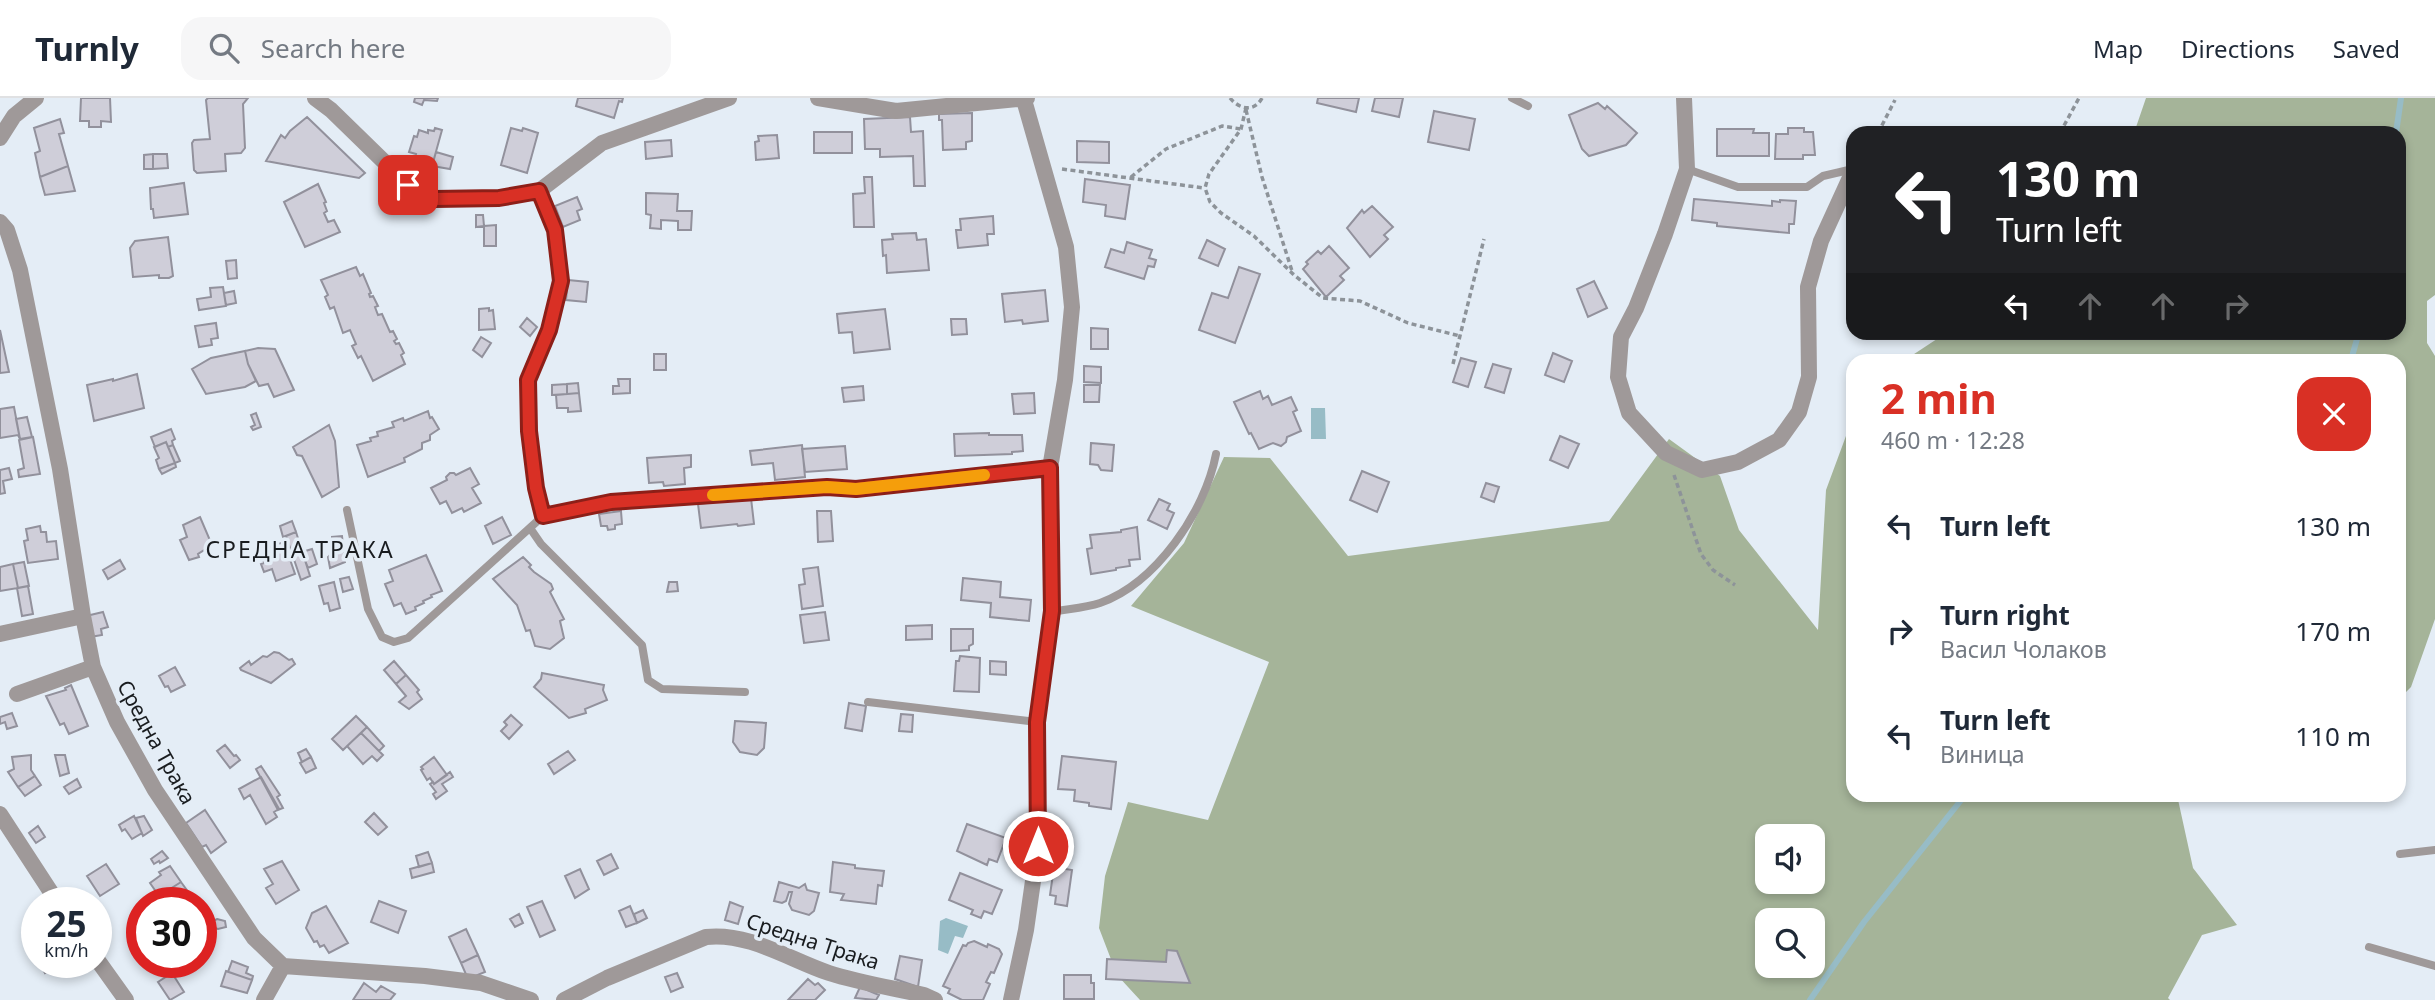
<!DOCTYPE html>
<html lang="en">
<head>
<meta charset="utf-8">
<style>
	body { margin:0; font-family:"Noto Sans",sans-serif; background:#f6f6f7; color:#1f2937; height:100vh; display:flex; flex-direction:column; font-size:26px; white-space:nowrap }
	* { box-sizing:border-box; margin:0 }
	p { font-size:23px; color:#747a83 }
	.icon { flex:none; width:38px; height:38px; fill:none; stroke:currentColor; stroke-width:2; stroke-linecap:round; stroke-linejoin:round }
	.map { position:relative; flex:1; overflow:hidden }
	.sheet { position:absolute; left:1846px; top:256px; width:560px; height:448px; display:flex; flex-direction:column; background:#fff; border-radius:21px; box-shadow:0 4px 10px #0003 }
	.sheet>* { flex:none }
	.banner { position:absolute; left:1846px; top:28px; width:560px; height:214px; border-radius:21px; box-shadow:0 4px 10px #0003; background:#202124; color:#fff; overflow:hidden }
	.fabs { position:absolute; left:1755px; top:726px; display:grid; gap:14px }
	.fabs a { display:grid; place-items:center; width:70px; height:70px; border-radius:14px; background:#fff; box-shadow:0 4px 10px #0003; font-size:35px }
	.speed { position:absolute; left:21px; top:789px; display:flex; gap:14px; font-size:35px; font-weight:700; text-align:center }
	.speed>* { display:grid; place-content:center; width:91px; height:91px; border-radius:50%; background:#fff; box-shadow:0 4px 10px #0003; line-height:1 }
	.speed small { font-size:18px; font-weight:400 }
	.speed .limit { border:10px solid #d22; background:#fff; color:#111 }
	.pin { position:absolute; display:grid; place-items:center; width:60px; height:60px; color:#fff; margin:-30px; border-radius:14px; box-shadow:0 4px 10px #0006 }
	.me { position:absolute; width:77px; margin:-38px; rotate:0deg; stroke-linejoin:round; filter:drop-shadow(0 0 5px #0008) }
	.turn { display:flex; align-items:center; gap:24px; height:147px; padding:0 35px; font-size:32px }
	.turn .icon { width:91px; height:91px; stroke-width:2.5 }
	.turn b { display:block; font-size:49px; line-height:60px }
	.lanes { display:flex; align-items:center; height:66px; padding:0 35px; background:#0003; justify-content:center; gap:35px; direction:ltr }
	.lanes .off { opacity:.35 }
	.round { display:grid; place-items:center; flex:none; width:74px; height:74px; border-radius:21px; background:#f6f6f7 }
	.summary { display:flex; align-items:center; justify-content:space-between; height:119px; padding:0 35px }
	h1 { font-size:42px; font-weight:700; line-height:52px; color:#d93025 }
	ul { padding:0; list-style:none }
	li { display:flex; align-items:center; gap:21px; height:105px; padding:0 35px }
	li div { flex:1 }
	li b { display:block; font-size:26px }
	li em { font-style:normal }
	header { display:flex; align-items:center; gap:42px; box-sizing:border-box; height:98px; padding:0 35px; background:#fff; border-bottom:2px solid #e0e1e3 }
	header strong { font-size:33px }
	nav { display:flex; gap:38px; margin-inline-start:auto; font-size:24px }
	.search { width:490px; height:63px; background:#f6f6f7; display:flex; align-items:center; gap:18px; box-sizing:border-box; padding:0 24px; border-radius:21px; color:#747a83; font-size:26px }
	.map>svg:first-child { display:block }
	.forest { fill:#a5b499; fill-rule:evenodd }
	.water { fill:#97bcc6 }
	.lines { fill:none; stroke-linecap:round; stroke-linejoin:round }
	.stream { stroke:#97bcc6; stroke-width:6 }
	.building { fill:#cfced9; stroke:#92919c; stroke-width:2 }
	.path { stroke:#8d9399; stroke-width:3.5; stroke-dasharray:5 3.5; stroke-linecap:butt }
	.service { stroke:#9f9999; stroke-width:8 }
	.minor { stroke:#9f9999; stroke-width:16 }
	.route-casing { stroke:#8d1f18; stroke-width:18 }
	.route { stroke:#d93025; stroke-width:12 }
	.slow { stroke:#f59e0b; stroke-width:12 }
	.labels { text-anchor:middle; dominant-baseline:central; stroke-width:7; stroke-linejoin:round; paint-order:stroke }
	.street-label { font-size:21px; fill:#191c1f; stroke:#e4edf6 }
	.neighbourhood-label { font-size:23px; letter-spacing:2px; fill:#191c1f; stroke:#e4edf6 }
</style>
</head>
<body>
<header>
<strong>Turnly</strong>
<div class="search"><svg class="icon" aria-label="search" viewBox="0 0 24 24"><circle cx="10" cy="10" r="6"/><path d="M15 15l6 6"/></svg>Search here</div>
<nav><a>Map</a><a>Directions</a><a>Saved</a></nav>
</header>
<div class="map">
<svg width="2435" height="902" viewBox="0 0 2435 902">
	<rect width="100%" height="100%" fill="#e4edf6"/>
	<path class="forest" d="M2146 0H2435V197L2427 203V245L2435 258V521L2411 589 2399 601V262H1905L1943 237V235L2399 234V35H2134Z
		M1853 319V696L2177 697 2193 770 2237 827 2202 837 2168 900 2170 902H1140L1117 877 1099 830 1105 778 1128 704 1208 722 1269 564 1131 508 1184 445 1224 359 1270 360 1348 458 1609 423 1669 341 1720 378 1739 432 1818 532 1826 392ZM1768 738H1813V784H1768ZM1768 822H1813V868H1768Z"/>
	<path class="water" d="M1311 310H1325L1326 341H1311Z
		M946 820 968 828 963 840 955 838 948 856 938 852 940 823Z"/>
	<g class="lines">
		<path class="stream" d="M2396 35 2401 0
			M2351 262 2359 234
			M1810 902 1864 824 1966 696"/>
	</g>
	<path class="building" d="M81 0H110L111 24 101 23V29H89V23H80Z
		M208 0H248L243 6 245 50 241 55 225 56 226 73 197 75 194 72 192 45 194 42 210 41 206 2Z
		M415 0H438L437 3 424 2 422 7 414 4Z
		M578 0H623L622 4 619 3 614 20 576 8Z
		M1318 0H1359L1356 14 1317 5Z
		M1375 0H1403L1399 19 1372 13Z
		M1598 5 1605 11 1607 8 1637 35 1626 47 1589 58 1582 51 1569 17Z
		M1434 13 1475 21 1469 52 1428 44Z
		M972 15V43L966 44V51L943 52 942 22H939V16Z
		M307 19 365 75 359 80 266 63 281 37 285 40 290 33Z
		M910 19 911 34 923 33 925 88H914L913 58 880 59V51H865L864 21Z
		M60 21 64 35 59 36 68 68 40 79 35 55 40 53 34 30Z
		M435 30 442 32 432 68 425 66 426 63 415 60 416 56 409 54 414 38 417 39 419 32 428 35V32L434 33Z
		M511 30 522 33 523 30 538 35 527 75 501 67Z
		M1788 30H1804V34H1813L1815 57H1803V61H1775L1776 36H1788Z
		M1717 31H1754L1753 35H1769V58H1717Z
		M814 34H852V55H814Z
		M777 37 779 60 756 62 755 44 759 43 758 38Z
		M671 42 672 58 646 61 645 44Z
		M1077 43 1109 44V65L1077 64Z
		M436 54 453 59 450 71 432 68Z
		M153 56H167L168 70 153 71Z
		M153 56V71H144V57Z
		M68 68 75 93 45 97 40 79Z
		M864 79H872L874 129H854L853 96 865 95Z
		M1085 81 1130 87 1125 121 1105 118 1106 107 1083 104Z
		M184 85 188 116 154 120 153 111H151L150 90Z
		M318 86 326 104 324 105 327 113 324 115 328 124 334 122 340 134 305 149 284 104Z
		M646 95 678 96 677 113H692L691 132H678V123L661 122V131L650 130 651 117 646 116Z
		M577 99 582 111 577 113 580 122 563 129 555 108Z
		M1694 101 1772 108V103L1780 104V102L1796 103 1794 126H1789V135L1717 128V125L1692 122Z
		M1372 108 1393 129 1384 137 1388 141 1370 159 1347 130 1362 112 1364 115Z
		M476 117H483L484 128 476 129Z
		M993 118 994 136H987L988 147 958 150 956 132H961L960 121Z
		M496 127V148H484V128Z
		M916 135 917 142 926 141 929 172 887 175 886 157 883 158 882 142 893 141 892 136Z
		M168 139 173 178 169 180H159V177L133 179 130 150 135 143Z
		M1207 142 1225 151 1218 168 1199 160Z
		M1127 144 1152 152 1149 160 1156 162 1154 169 1148 168 1144 181 1105 169 1111 151 1124 155Z
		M1329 148 1349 170 1340 178 1344 182 1326 199 1303 171 1308 166 1306 164 1318 153 1321 156Z
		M236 162 237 180 228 181 226 163Z
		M356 169 360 178 363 176 371 195 369 196 370 199 373 198 378 208 375 209 378 217 382 216 390 234 393 233 397 241 394 243 396 246 399 245 404 255 401 257 405 266 373 283 361 258 358 260 352 248 356 246 350 232 343 235 334 209 330 211 325 199 328 197 321 182Z
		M1239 169 1260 176 1235 245 1199 232 1212 195 1228 200Z
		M568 182 588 184 586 204 566 202Z
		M1594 183 1607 210 1588 219 1577 191Z
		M223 189 226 208 199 212 197 201 211 199 210 190Z
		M1045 192 1048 223 1023 226 1022 222 1005 224 1002 196Z
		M234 193 236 205 226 207 224 195Z
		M489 210V213L493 212 495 231 479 232V211Z
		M885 211 890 251 854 255 852 234 839 235 837 216Z
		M527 220 537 229 530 238 520 229Z
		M951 221H966L967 236 952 237Z
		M216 225 218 240 211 241 212 247 199 249 195 228Z
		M1091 230 1108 231V251H1091Z
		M0 232 9 274 0 275Z
		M481 239 491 245 482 259 473 252Z
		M258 250 275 251 294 292 274 299 268 286 259 288 248 266 245 253Z
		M245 253 248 266 256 283 245 289 206 296 192 271 211 260Z
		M1553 255 1572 263 1564 284 1545 277Z
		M654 256H666V272H654Z
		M1461 260 1476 264 1468 289 1453 284Z
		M1493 266 1511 271 1504 295 1485 289Z
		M1084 268 1101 269V285L1084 284Z
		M137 276 144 310 94 323 87 287 113 281V283Z
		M618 281H630V295L613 296V288H619Z
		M578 285 579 295 567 296V286Z
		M567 286V296L552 297V287Z
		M1084 287H1100L1099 304H1084Z
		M863 288 864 302 844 304 842 290Z
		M1260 293 1263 301 1268 298 1272 307 1291 299 1297 312 1293 314 1301 333 1287 339 1286 344 1281 348 1273 345 1259 351 1251 335 1249 336 1234 304Z
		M579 295 581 313 568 314V310H557L556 297Z
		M1034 295 1035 315 1014 316 1012 296Z
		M14 309 20 341 18 337 0 340V311Z
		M428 313 430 320 432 319 439 331 430 337V342L422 345V351L404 360 405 364 368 379 357 347 371 343 370 340 378 338 377 334 394 329 392 324 403 320 404 323Z
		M256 315 261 329 253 332 251 329 255 327 251 317Z
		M27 319 32 339 20 341 16 321Z
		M329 327 335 343 339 389 322 399 302 358 297 357 293 349Z
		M171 331 175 341 172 343 173 347 168 349 166 344 155 349 151 339Z
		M989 335V337H1022L1023 353 1012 354V356L955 358 954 336Z
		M1560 338 1579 346 1568 370 1550 362Z
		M33 339 40 376 19 379 18 372 24 370 19 342Z
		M166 344 175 365 159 371 156 362 159 360 154 349Z
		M1091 345 1114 347 1112 373 1101 372 1098 367 1090 366Z
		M173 347 180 363 175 365 168 349Z
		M802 347 805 379 775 382 773 365 752 367 750 353Z
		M845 348 847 371 805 374 802 351Z
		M691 357V369L684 370 685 386 664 388 663 384 649 385 647 360Z
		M175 365 176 369 162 376 159 371Z
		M9 370 12 381 3 383 5 395 0 396V372Z
		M470 370 479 386 472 390 481 405 464 414 462 410 452 415 446 403 440 406 431 390 447 382 446 379 450 375H454L456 377Z
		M1362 373 1389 384 1377 414 1350 402Z
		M1486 385 1499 389 1494 404 1481 399Z
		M751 400 754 426 738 428 737 426 701 430 698 406Z
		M1159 401 1170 406 1167 412 1174 415 1167 431 1148 422Z
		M621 413 622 426 615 427V431L608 432 607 428H601L599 416Z
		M817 413H831L833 443 818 444Z
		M200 419 212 447 198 456 199 459 189 462 180 442 187 439 183 427Z
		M502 419 511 437 493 446 485 428Z
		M292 423 296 434 283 439 280 428Z
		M40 428 41 434H46L47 444 56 443 58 461 28 465 24 443 28 442 26 431Z
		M1137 429 1140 461 1129 462 1130 468 1116 470V472L1091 476 1087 451 1092 450 1090 437 1121 434V432Z
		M296 434 310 478 301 482 286 438Z
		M342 438 345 464 330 470 328 459 333 454 332 439Z
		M284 444 295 476 276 483 272 471 264 474 261 466 264 465 262 457 269 454 267 450Z
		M312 451 317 466 308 470 302 454Z
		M426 457 442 493 431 497 432 499 423 503 424 505 415 509 416 512 406 516 401 505 394 508 385 486 393 483 389 472Z
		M523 459 531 467 529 469 534 474 551 486 553 491 550 494 564 521 560 523 564 540 550 551 535 548 530 532 526 533 517 507 493 481Z
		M120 462 125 471 108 481 103 472Z
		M24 464 29 488 18 490 13 466Z
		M13 466 18 490 0 493V469Z
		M818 469 823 508 802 511 799 487 805 486 803 471Z
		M349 479 353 491 343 494 340 481Z
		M963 480 1001 484 1000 499 1031 502 1029 523 990 519 991 505 961 502Z
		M334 484 340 510 330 513 328 505 324 506 319 488Z
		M669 484H677L678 493 667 494Z
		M28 488 33 516 22 518 17 490Z
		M103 514 108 529 101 531 102 537 90 539 86 518Z
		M825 514 829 542 804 545 800 517Z
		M932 527V541L906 542V528Z
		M951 531H973V546L969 548V552L951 553Z
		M274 554 279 555 289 562 292 561 295 566 271 585 241 572 240 570 249 563 251 567 263 558 267 559Z
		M960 558 980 560 979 594 954 593 956 563H959Z
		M394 563 406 577 396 586 384 572Z
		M990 563 1006 564V577L990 576Z
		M175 569 185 587 171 594 168 588 165 589 159 578Z
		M542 575 604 587 603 592 607 602 585 611 586 615 569 620 534 589 541 581Z
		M406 577 419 592 417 594 422 601 409 611 399 604 406 598 396 586Z
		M71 587 88 628 69 636 64 625 60 627 46 598 66 592 65 590Z
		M849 605 866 608 862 633 845 630Z
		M12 615 17 628 7 631 5 624 0 626V619Z
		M901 616 913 617 912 634 899 633Z
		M511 617 522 627 509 641 501 633 507 627 504 624Z
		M356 618 367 629 343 652 332 641Z
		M735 623 766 625 764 650 757 657 740 654 733 644Z
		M367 629 384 648 379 653 361 635Z
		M361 635 383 657 377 663 372 658 363 666 347 648Z
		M225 647 234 658 236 657 240 662 230 670 217 653Z
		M306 651 311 659 302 664 298 655Z
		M568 653 575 662 554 676 548 666Z
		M31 657V672L35 678 18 689 8 674 14 671 12 659Z
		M55 657H65L69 675 60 678Z
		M1062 658 1116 664 1111 711 1089 708V705L1074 703 1075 692 1058 691Z
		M311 659 316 670 306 675 300 665Z
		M434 659 447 677 434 686 430 680 427 682 421 672 423 671 421 669Z
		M261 668 280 697 277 699 283 710 278 712 256 671Z
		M450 674 453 679 442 686 447 693 436 701 433 696 436 694 430 686 433 684 434 686Z
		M35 678 41 687 25 698 18 689Z
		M261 679 279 711 274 714 277 719 266 726 250 697 244 701 239 691Z
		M77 681 81 689 69 696 64 689Z
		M205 712 226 744 211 755 206 747 202 749 186 725Z
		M374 715 387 729 378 737 365 724Z
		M134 718 142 735 132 741 125 731 122 733 119 727Z
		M144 718 152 732 143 738 136 720Z
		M967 726 1006 740 997 764 989 761 987 767 957 753Z
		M38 728 45 739 36 745 29 735Z
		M162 753 168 760 160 765 159 763 154 766 151 761Z
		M428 754 432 765 419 769 416 758Z
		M611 756 618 770 604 777 597 763Z
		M282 763 299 792 276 806 266 790 273 786 264 771Z
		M833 764 855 767V770L884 773 882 788 878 787 876 806 841 802 844 796 830 794Z
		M432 765 434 774 412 780 410 771Z
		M106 766 119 786 100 798 87 778Z
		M170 768 181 784 159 798 150 785 161 777 159 774Z
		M1054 769 1072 772 1067 808 1055 806 1056 798 1050 797Z
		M580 771 589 791 575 800 565 778Z
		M960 775 1002 792 992 816 984 813 981 820 971 816 973 812 949 802Z
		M181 784 194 802 189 805H159L156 800Z
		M779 784 799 790 805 786 807 792 819 795 814 813 809 817 792 812 789 806 792 794H789L786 803 782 805 774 803Z
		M379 803 406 813 398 835 371 824Z
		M542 803 555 832 540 839 527 809Z
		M730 804 743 809 738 826 725 822Z
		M326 808 348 845 329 855 324 847 320 849 317 843 314 844 306 830 312 815Z
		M630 808 637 825 626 829 619 813Z
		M643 812 647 820 637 825 634 816Z
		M519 816 523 825 515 829 510 821Z
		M217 821 225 823 226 829 218 831 205 827Z
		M466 831 478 857 461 865 449 839Z
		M37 839V861L27 845Z
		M974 843 987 849 988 846 999 851 1002 856 994 875 991 874 986 884 990 886 983 902H962L948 895 950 891 943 888 963 847 966 848 968 845Z
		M1167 852 1177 853 1190 885 1106 881 1107 861 1166 864Z
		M478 857 485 874 468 881 461 865Z
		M900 858 922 862 918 889 895 881Z
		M232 863 248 869 246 875 253 878 252 882 228 874Z
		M39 864H61L45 875Z
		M226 873 252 882 247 895 221 888Z
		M172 875 184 894 170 902 158 884Z
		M677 875 683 889 671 894 665 879Z
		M1064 877H1091V885H1094V901H1064Z
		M808 881 815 887 818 885 825 892 815 902H788Z
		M364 885 376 894 381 888 395 896 390 902H353Z
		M860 889 879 897 876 902 855 900Z"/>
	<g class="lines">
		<path class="path" d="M1230 0C1239 11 1254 15 1262 0
			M1246 10 1241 31 1209 76 1205 90 1210 104 1221 115 1254 138 1294 177 1323 200 1360 203 1408 225 1460 238
			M1246 12 1262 79 1293 176
			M1878 35 1895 2
			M2060 35 2079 0
			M1062 71 1204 90
			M1131 79 1166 51 1222 28 1241 31
			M1453 266 1484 141
			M1674 377 1701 456 1713 472 1735 487"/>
		<path class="service" d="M1512 0 1528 8
			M1687 71 1738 89H1807L1823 78 1853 71
			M347 412 368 511 382 539 394 544 408 540 543 418
			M530 430 541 446 642 547 648 582 662 591 745 594
			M1052 514C1067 511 1085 510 1100 505 1156 485 1205 414 1216 356
			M868 604 1037 624
			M2400 756 2435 752
			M2369 849 2435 868"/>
		<path class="minor" d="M315 0 331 12 408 87 434 101H458L499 100 539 93 602 45 729 0
			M818 0 896 13 1027 0
			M1684 0 1687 71 1665 136 1636 210 1621 239 1618 279 1629 315 1666 355 1702 372 1738 364 1779 342 1799 314 1809 279 1808 189 1821 143 1853 73
			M0 40 14 18 36 0
			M539 93 555 132 561 183 549 232 528 282 529 333 536 390 543 418 611 404 827 389 856 391 1050 370
			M0 124 7 132 20 172 60 371 83 518 93 569 117 624 155 692 254 840 283 868 425 878 481 885 531 902
			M0 536 83 518
			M17 596 93 569
			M0 716 58 805
			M96 860 126 902
			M264 902 283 868
			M564 902 607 880 706 839C749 834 790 862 829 875 860 885 893 890 924 897L935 902
			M1011 902 1026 832 1038 748 1037 624 1052 514 1050 370 1065 282 1072 209 1066 149 1024 2"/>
	</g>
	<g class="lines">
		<g class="route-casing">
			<path id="route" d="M408 87 434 101 499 100 539 93 555 132 561 183 549 232 528 282 529 333 536 390 543 418 611 404 827 389 856 391 1050 370 1052 513 1037 624 1038 748"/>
		</g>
		<use href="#route" class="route"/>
		<path class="slow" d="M713 397 827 389 856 391 984 377"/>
	</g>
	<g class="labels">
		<g class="street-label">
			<text transform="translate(157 644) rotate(61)">Средна Трака</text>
			<text transform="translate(813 843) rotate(18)">Средна Трака</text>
		</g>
		<g class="neighbourhood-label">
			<text x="300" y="451">СРЕДНА ТРАКА</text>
		</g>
	</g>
</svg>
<div class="fabs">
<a><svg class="icon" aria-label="sound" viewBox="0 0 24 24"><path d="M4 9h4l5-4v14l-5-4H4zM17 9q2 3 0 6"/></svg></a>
<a><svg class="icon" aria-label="search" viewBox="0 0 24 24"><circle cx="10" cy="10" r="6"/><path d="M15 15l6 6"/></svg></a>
</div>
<div class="speed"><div>25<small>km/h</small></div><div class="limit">30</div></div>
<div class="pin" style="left:408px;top:87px;background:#d93025"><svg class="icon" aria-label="arrive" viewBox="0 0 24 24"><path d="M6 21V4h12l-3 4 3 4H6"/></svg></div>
<svg class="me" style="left:1038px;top:748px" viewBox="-20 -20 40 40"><circle r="17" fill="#d93025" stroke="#fff" stroke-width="3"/><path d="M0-11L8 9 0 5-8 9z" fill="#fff"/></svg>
<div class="banner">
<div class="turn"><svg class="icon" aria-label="left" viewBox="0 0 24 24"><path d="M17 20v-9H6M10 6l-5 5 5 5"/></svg><div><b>130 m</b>Turn left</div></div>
<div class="lanes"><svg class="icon" aria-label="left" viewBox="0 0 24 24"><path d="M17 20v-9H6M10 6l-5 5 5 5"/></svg><svg class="icon off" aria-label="ahead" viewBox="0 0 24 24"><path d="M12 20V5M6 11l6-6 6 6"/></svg><svg class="icon off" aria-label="ahead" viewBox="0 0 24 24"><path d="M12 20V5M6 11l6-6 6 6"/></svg><svg class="icon off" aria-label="right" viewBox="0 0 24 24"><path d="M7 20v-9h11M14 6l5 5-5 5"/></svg></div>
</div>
<section class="sheet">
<div class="summary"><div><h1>2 min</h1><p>460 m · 12:28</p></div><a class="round" style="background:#d93025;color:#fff"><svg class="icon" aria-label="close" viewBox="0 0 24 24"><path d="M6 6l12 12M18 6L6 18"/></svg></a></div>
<ul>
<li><svg class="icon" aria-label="left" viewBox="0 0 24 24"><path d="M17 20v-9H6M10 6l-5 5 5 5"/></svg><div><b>Turn left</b></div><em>130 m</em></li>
<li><svg class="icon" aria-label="right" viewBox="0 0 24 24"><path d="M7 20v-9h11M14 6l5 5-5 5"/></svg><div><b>Turn right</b><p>Васил Чолаков</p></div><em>170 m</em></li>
<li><svg class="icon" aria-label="left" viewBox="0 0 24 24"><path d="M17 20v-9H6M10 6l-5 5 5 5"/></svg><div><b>Turn left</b><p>Виница</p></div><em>110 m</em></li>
</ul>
</section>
</div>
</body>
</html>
